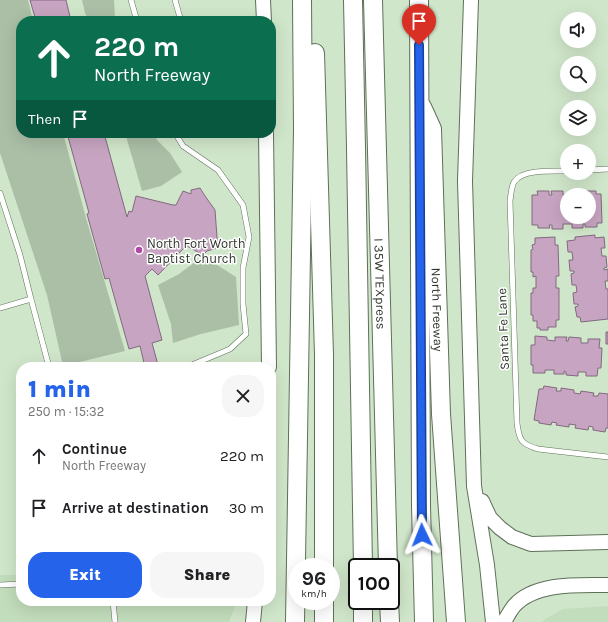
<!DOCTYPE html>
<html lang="en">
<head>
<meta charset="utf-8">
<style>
	body { margin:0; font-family:Karla,sans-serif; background:#f6f6f6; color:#202124; height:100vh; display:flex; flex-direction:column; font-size:15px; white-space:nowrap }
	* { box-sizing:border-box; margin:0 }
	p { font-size:13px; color:#757577 }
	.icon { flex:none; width:22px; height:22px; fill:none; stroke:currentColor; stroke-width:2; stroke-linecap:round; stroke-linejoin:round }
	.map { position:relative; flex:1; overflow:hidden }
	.details { position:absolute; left:16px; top:362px; width:260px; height:244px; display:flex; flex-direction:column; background:#fff; border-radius:16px; box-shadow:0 4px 16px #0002 }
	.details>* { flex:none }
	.banner { position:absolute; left:16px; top:16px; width:260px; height:122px; border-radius:16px; box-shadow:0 4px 16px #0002; background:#0b6e4f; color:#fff; overflow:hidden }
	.tools { position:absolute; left:560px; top:12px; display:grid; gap:8px }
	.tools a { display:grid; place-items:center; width:36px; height:36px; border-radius:50%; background:#fff; box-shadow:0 4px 16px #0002; font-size:20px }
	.speed { position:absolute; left:288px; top:558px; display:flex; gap:8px; font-size:20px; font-weight:700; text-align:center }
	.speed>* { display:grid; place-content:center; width:52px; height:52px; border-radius:50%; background:#fff; box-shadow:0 4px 16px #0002; line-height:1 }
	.speed small { font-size:10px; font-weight:400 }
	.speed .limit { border:2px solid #111; border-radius:6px; background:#fff; color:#111 }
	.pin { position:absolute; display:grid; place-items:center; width:34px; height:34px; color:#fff; margin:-41px -17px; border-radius:50% 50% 50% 0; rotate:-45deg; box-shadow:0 0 4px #0007 }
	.pin .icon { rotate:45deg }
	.me { position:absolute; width:44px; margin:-22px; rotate:358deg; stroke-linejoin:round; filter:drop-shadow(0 0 3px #0008) }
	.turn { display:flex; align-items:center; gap:14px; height:84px; padding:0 12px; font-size:18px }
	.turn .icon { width:52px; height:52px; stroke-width:2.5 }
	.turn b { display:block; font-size:28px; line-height:34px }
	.then { display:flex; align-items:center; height:38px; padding:0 12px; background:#0003; gap:8px; font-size:15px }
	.round { display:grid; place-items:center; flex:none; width:42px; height:42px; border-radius:16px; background:#f6f6f6 }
	.overview { display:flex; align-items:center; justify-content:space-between; height:68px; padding:0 12px }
	h1 { font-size:24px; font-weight:800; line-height:30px; color:#2563eb }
	.cta { display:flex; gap:8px; margin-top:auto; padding:8px 12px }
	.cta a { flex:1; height:46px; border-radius:16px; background:#2563eb; color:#fff; font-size:16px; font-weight:800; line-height:46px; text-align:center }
	.cta a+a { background:#f6f6f6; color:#202124 }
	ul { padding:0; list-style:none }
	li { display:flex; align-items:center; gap:12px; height:52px; padding:0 12px }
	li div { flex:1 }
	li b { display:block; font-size:15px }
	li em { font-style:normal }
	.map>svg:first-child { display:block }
	.built { fill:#c2ddbb }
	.green { fill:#abbea6 }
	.building { fill:#c7a5c2; stroke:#82697f; fill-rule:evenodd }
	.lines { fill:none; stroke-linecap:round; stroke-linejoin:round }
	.service-casing { stroke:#5e7158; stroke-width:6 }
	.secondary-casing { stroke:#5e7158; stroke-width:16 }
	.motorway-casing { stroke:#5e7158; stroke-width:20 }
	.service { stroke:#fff; stroke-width:5 }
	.secondary { stroke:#fff; stroke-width:14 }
	.motorway { stroke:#fff; stroke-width:18 }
	.route-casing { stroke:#184099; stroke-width:10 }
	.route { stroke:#2563eb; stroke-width:7 }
	.poi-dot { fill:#b148aa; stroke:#fff; stroke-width:1.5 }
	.labels { text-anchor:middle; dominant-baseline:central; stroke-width:3; stroke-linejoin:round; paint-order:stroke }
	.poi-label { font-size:13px; fill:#30382d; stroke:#fff; text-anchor:start }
	.street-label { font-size:13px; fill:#30382d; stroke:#fff }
</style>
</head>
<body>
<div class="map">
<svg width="608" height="622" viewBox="0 0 608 622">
	<rect width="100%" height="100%" fill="#d0e6ca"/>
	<path class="built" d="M0 575H21V601H237L229 622H0Z
		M608 606V622H542L545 619 563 609Z"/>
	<path class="green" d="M0 0H28L33 21H21V133H63L86 218 125 351 63 366 47 295 0 153Z
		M82 0H114L115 20 112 21H89L85 13Z
		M125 133H154L157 140 170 153 182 172 161 186 142 191Z
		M203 256 236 277 239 325 201 334 173 343 171 324 158 285 179 274Z"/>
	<path class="building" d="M30 0H66L71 21H36Z
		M109 17 110 21H96Z
		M67 133H104L127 217 129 211 132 212 136 196 173 205H176L183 191 191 194V190L200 188 205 196 215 210 217 237V248L207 251 203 255 187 246 185 247 158 275 152 269 145 276 162 340 152 343 158 365 145 367 140 346 129 349 109 278 105 279 87 214 89 213Z
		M537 191H549V195H552L551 191H563V195H570V191H582V195H585L584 191H596V194H601L602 223H597V227H585V224H583V228H572V224H563V229H552V225H549L550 228H538V225H532V195H538ZM567 195H589V217H567Z
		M595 235V238L604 237 605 248H601L602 256H606L607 267 604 268V270L608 269V281H605L606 289H608V319L581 322 580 317H577L575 307 578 306V304H574L573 293 577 292 576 285H572L571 274 574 273V271H570L569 260H573L572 252H568L567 241 575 240V237Z
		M555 237V245H558L559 276H556V288H559V320H556V327H548V330H540V328H537V321H533V315H531V293H533V288H536V276L533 277V272H531V250L533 249 532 245 535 244V238Z
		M606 332H608V344H606Z
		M535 336 547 337V340L555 341V337H567L566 341H568L569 337 581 338V343H588V339H600L599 348H602L601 368H598L597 376H586V372H578V376L566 375V372L564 371V374H554V370H545V373H533V365H531V345H535Z
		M544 386 557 388 556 391H561V388L574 390V393L580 394 581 391 594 393 593 396H598L599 393 608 394V428H606L605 432 593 430V427L589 426 588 430 575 428 576 425 569 424V427L556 425 557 423 552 422 551 425 539 423V421L534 420 539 389H543Z"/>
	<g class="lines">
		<g class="service-casing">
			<path id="service" d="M131 0 137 21
				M175 0 181 21
				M175 133 183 146 218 170 243 205 249 237 243 268V304L246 334 230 349 187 367
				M589 170 608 169
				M567 171C553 171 522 169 514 182 511 188 511 195 510 201L517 423C519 440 521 444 538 449L608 457
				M0 193 20 255 31 299
				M0 308 31 299 49 367
				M0 585 21 584
				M113 601 115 622"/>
		</g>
		<g class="secondary-casing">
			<path id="secondary" d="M263 0 264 21
				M471 0 465 181 474 486 487 565 493 622
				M266 133 269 367
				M482 501 490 518 500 528 512 537 531 544 608 542
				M253 622 255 601
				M504 622C507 617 510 611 514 606 535 582 579 585 608 585"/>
		</g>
		<g class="motorway-casing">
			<g id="motorway">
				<path d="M353 0 356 148 363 567"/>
				<path id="s1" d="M373 0 388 567"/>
				<path d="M419 0 421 506 424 622"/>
				<path d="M315 53 324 355V567"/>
				<path id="s2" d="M422 107 432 129 441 414 456 622"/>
				<path d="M324 601V622"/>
				<path d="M363 601V622"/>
				<path d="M389 601 390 622"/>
				<path d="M295 622 303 130 302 0"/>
			</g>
		</g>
		<use href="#service" class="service"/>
		<use href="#secondary" class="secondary"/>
		<use href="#motorway" class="motorway"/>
	</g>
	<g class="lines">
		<g class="route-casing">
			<path id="route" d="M419 45 422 535"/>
		</g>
		<use href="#route" class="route"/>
	</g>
	<circle class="poi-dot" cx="139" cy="250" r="4"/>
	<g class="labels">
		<g class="poi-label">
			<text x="147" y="243">North Fort Worth<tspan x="147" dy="15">Baptist Church</tspan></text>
		</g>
		<g class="street-label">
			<text stroke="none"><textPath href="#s1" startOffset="284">I 35W TEXpress</textPath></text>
			<text stroke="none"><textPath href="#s2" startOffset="205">North Freeway</textPath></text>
			<text transform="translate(503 329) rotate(-92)">Santa Fe Lane</text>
		</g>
	</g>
</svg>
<div class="tools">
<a><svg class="icon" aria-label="sound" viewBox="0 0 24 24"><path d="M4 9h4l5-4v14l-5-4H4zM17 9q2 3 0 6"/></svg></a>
<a><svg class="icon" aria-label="search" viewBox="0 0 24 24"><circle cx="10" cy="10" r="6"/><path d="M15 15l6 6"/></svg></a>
<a><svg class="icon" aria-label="layers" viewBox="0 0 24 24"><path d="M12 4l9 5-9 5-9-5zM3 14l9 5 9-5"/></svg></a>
<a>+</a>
<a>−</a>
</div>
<div class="speed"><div>96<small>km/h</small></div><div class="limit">100</div></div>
<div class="pin" style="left:419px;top:45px;background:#d93025"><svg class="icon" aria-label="arrive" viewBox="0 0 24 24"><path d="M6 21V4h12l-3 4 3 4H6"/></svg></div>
<svg class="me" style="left:422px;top:535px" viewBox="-20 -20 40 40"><path d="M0-17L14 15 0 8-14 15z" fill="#2563eb" stroke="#fff" stroke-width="4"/></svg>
<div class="banner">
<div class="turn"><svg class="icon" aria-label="ahead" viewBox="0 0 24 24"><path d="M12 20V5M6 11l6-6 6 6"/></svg><div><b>220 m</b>North Freeway</div></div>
<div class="then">Then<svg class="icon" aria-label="arrive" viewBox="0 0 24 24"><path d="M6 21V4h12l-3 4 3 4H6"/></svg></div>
</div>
<section class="details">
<div class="overview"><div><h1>1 min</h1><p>250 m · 15:32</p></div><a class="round"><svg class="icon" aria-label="close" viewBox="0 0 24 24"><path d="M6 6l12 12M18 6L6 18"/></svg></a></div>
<ul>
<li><svg class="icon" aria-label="ahead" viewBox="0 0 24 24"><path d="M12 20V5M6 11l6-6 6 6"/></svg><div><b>Continue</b><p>North Freeway</p></div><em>220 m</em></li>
<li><svg class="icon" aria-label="arrive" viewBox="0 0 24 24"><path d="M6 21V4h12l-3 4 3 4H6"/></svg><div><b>Arrive at destination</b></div><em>30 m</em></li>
</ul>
<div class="cta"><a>Exit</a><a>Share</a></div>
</section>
</div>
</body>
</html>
